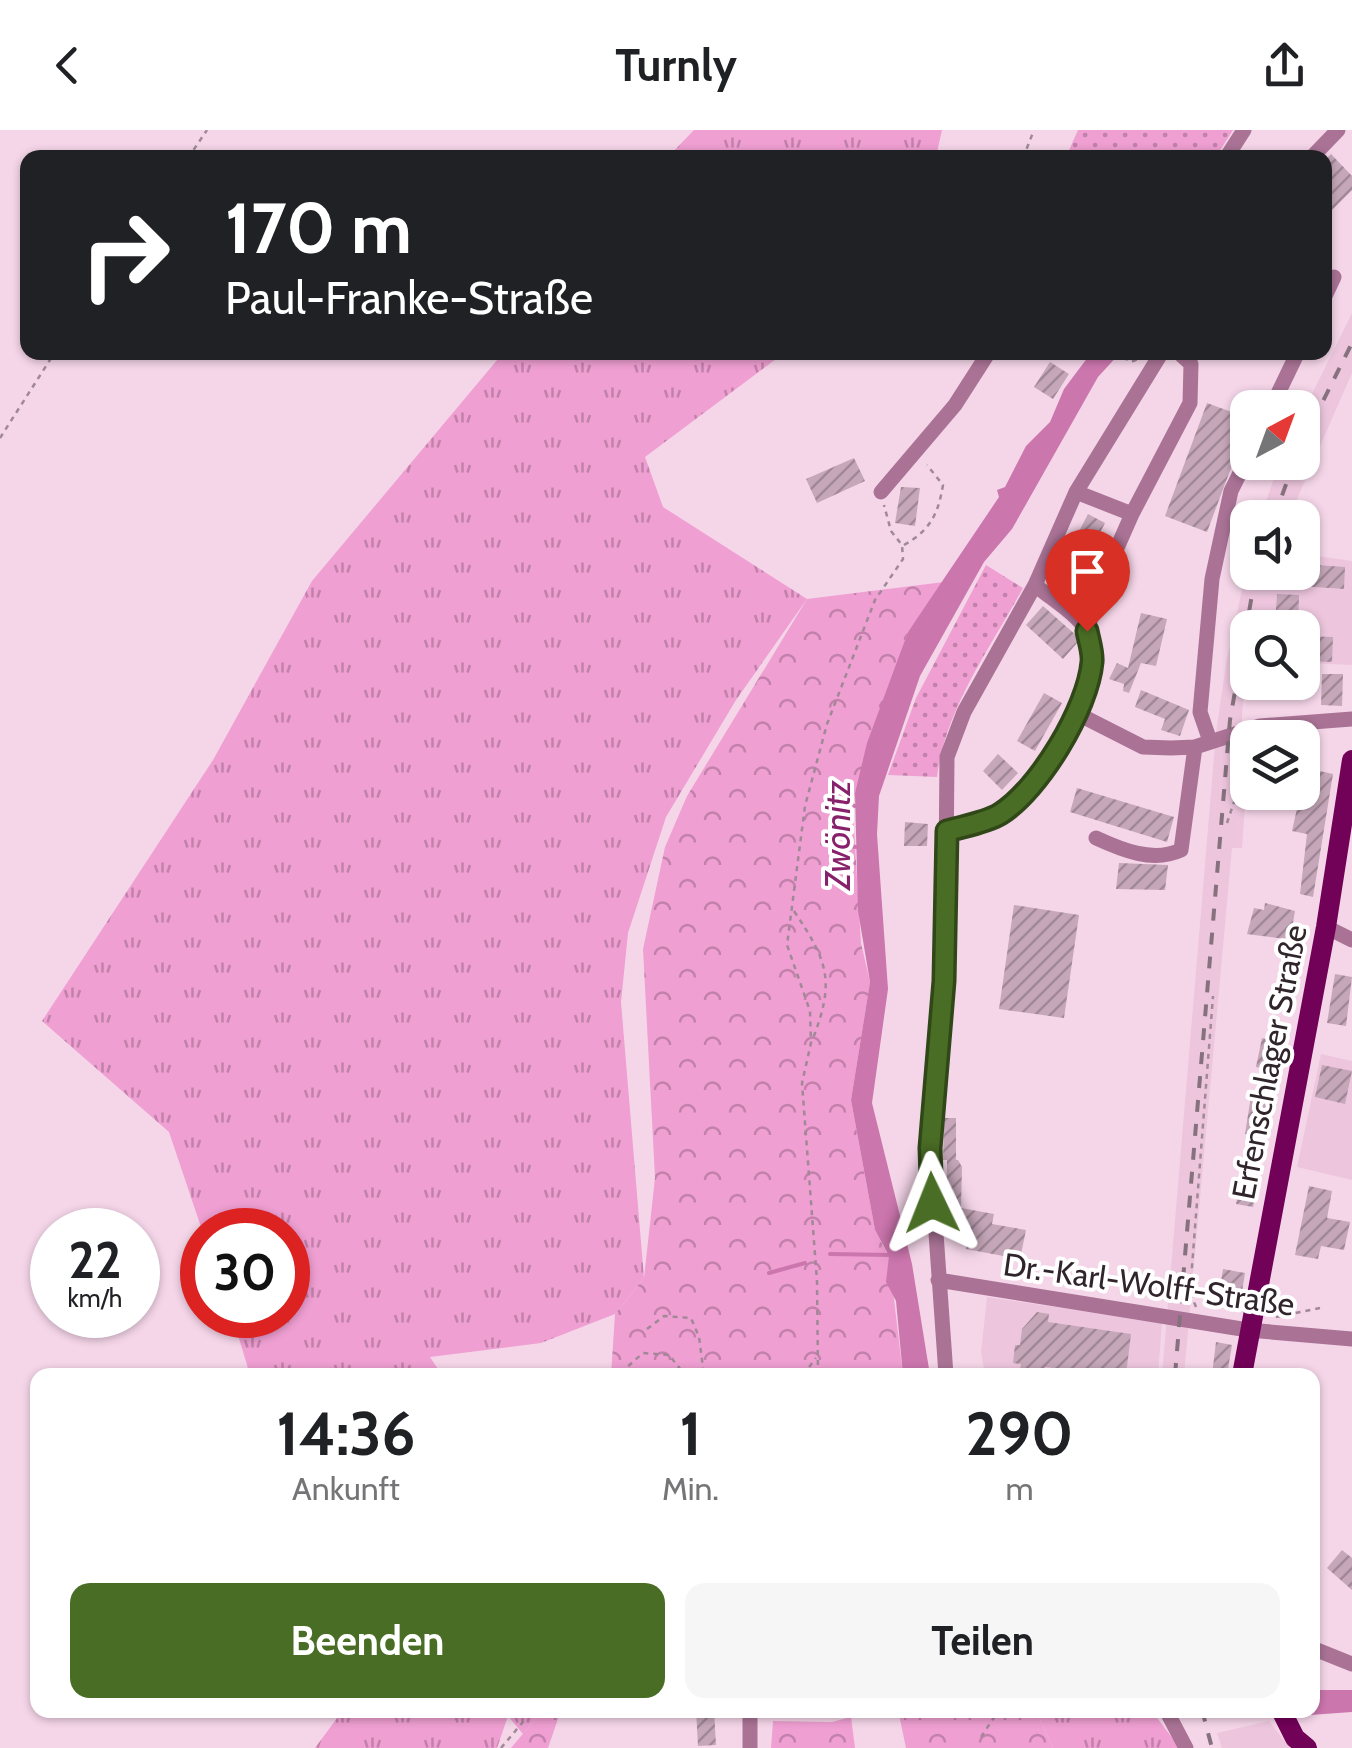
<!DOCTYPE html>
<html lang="de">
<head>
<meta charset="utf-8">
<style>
	body { margin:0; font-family:Cabin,sans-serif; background:#f6f6f6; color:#202124; height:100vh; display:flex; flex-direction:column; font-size:38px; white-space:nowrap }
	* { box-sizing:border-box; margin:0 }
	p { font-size:32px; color:#757577 }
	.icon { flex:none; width:55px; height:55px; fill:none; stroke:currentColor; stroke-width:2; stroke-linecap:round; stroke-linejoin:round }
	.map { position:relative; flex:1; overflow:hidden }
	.panel { position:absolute; left:30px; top:1238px; width:1290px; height:350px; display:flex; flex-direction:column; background:#fff; border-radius:20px; box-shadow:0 2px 8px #0004 }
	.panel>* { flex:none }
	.top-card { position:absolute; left:20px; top:20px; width:1312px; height:210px; border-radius:20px; box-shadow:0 2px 8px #0004; background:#202124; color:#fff; overflow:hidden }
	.needle { width:65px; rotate:41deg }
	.buttons { position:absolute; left:1230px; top:260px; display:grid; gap:20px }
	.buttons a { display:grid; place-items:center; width:90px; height:90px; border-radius:20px; background:#fff; box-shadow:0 2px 8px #0004; font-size:50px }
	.speed { position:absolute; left:30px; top:1078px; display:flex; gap:20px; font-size:50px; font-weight:700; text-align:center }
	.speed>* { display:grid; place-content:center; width:130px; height:130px; border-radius:50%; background:#fff; box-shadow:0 2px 8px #0004; line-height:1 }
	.speed small { font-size:25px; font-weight:400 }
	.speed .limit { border:15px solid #d22; background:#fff; color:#111 }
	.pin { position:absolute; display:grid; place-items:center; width:85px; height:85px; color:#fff; margin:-102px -42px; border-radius:50% 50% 50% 0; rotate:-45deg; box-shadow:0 0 10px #0007 }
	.pin .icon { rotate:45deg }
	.me { position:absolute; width:110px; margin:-55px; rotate:358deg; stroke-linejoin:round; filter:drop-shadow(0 0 8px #0008) }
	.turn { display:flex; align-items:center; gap:35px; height:210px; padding:0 40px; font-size:45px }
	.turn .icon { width:130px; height:130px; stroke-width:2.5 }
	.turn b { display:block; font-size:70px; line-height:85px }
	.eta { display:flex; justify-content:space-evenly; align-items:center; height:170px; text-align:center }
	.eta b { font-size:60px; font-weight:700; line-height:70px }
	.button { display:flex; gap:20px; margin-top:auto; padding:20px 40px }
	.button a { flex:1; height:115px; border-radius:20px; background:#4a6d25; color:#fff; font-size:40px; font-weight:700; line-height:115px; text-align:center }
	.button a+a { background:#f6f6f6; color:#202124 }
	header { display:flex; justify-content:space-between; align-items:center; height:130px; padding:0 40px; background:#fff; font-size:45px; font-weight:700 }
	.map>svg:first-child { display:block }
	.built { fill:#edc6de }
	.grass { fill:url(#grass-tufts) }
	.forest { fill:url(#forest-crowns) }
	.garden { fill:url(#garden-dots) }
	.water { fill:#cc76ae }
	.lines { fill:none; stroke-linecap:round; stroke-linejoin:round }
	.stream { stroke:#cc76ae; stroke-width:4 }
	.building { fill:url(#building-hatch) }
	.path { stroke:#a08997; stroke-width:2.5; stroke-dasharray:5 5; stroke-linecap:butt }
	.minor { stroke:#aa7396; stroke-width:15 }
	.major { stroke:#720158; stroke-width:20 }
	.rail { stroke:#86727e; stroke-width:4; stroke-dasharray:12 12; stroke-linecap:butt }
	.route-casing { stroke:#304718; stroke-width:25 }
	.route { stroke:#4a6d25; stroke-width:18 }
	.labels { text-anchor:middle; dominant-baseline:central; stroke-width:8; stroke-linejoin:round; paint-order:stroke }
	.street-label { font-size:32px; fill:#31252c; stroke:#fff }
	.water-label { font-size:35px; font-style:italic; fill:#87216b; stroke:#fff }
</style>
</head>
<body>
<header><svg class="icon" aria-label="back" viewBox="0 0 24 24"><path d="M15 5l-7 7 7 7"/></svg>Turnly<svg class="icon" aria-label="share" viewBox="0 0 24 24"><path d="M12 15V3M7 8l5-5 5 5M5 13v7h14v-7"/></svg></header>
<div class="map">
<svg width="1352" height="1618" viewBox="0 0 1352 1618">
	<defs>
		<pattern id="grass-tufts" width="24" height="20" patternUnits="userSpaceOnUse" patternTransform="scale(2.5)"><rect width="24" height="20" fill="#ef9fd2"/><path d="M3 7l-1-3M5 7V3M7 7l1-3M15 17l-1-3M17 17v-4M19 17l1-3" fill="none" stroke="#c281ab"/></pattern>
		<pattern id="forest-crowns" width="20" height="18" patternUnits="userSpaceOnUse" patternTransform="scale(2.5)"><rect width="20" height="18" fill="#ef9fd2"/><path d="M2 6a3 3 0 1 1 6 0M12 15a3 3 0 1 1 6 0" fill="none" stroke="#c281ab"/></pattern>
		<pattern id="garden-dots" width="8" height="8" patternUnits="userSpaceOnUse" patternTransform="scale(2.5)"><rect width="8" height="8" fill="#ef9fd2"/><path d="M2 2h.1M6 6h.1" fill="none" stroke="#c281ab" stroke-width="1.8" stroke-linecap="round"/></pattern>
		<pattern id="building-hatch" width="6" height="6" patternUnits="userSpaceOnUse" patternTransform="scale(2.5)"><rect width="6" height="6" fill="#c5a7b9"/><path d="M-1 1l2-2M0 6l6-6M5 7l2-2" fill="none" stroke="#a18897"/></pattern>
	</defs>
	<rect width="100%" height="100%" fill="#f5d6e9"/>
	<path class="built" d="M1352 183V243L1289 387H1261L1279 333 1302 332 1303 282Z
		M1303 424 1352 431V535L1303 533 1302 498H1248L1236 676 1245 677 1242 718H1232L1184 1245H1162L1216 603 1226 534 1247 436 1248 442H1302Z
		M1321 924 1352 931V1050L1297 1037Z
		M987 1167 1162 1192 1158 1245H985L981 1222Z
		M1269 1591 1290 1618H1222L1217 1603Z"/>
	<path class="grass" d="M694 0H942L936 27H668Z
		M503 223H784L645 327 663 377 807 469 736 570 666 687 628 803 621 872 644 1148 615 1184 541 1213 430 1227 442 1245H250L232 1185H288V1100H202L169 1002 42 891 213 630 312 451Z
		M343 1580H543L523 1604 508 1586 497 1618H315Z
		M1042 1580H1151L1180 1618H1053L1037 1583Z"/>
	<path class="forest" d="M944 452 908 502 855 663 853 683 861 813 870 852 851 970 875 1100 889 1127 903 1245H611L615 1184 644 1148 655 1048 643 819 665 717 687 666 807 469Z
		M543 1580H561L548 1618H511Z
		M898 1580H1030L1037 1583 1053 1618H906Z
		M851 1587 855 1618H771L773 1591 832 1592Z"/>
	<path class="garden" d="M1078 0H1233L1216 27H1066Z
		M986 435 1023 458C991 517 945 579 937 647L888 645 916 568Z"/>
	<path class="water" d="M1091 223H1120L1098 247 1012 399 984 432 920 546 879 666 877 704 888 859 872 973 912 1134 930 1245H903L896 1171 886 1152 889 1126 875 1100 851 970 870 852 858 781 855 663 867 613 908 502 999 367 997 360 1005 357 1026 316 1050 292 1064 259Z
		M1313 1560H1352V1582L1310 1585 1257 1580H1312Z"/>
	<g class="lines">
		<path class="stream" d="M825 671 855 676
			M822 714 857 717
			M830 1124 890 1125
			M769 1143 805 1133"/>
	</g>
	<path class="building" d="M1331 24 1352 46V60L1325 87V30Z
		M1050 232 1069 244 1053 269 1034 257Z
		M1207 273 1248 288V293L1207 402 1165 386Z
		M854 328 865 351 817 373 806 349Z
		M901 357 920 358 915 396 895 393Z
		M1088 384 1105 393 1086 430 1069 421Z
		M1302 434 1345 437 1344 459 1300 456Z
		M1277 464 1299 465 1298 496 1275 495Z
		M1043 476 1077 506 1078 512 1063 529 1026 495Z
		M1141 483 1167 489 1156 536 1141 533 1129 563 1123 561 1124 554 1109 549 1117 533 1128 538Z
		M1302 506 1333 507 1332 532 1302 531Z
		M1322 544H1343L1342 576 1321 575Z
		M1141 560 1189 580 1180 606 1161 600 1165 589 1135 577Z
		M1044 563 1062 573 1035 621 1017 611Z
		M998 624 1018 643 1002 660 983 641Z
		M1306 638 1333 644 1313 767 1300 764 1307 704 1292 701Z
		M1077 658 1174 687 1167 712 1070 682Z
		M905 692 928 694 927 716H904Z
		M1119 733 1168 735 1165 760 1116 759Z
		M1265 773 1295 781 1292 798H1287L1285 809 1247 804 1254 778 1264 780Z
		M1014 775 1079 785 1064 888 999 879Z
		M1335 844 1352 847 1346 896 1327 893Z
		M1262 908 1283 912 1277 941 1256 937Z
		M1322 935 1352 941 1345 974 1315 967Z
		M1251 966 1271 970 1265 1007 1245 1004Z
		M944 988H956V1030H943Z
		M947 1030H958L962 1037 961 1078 994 1084 992 1094 1026 1100 1020 1129 966 1119 970 1095 946 1090Z
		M1242 1045 1259 1049 1253 1077 1236 1074Z
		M1309 1056 1332 1061 1327 1088 1350 1092 1344 1120 1321 1116 1318 1129 1295 1125Z
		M1223 1139 1245 1143 1240 1174 1218 1170Z
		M1037 1182 1049 1184 1048 1192 1131 1204 1126 1245 1045 1237 1044 1245H1019L1021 1234 1013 1233 1015 1215H1020L1022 1199Z
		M1216 1212 1232 1215 1227 1245H1212Z
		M1342 1420 1352 1428V1460L1327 1438Z
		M696 1580H714L716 1615 698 1616Z"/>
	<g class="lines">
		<path class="path" d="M188 28 207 0
			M1023 28 1034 0
			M1115 222 1131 232 1140 228
			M0 308 55 222
			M904 415C930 400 938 385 943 355L927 335
			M1227 693 1248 630
			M794 781C829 833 835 852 812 911
			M1196 1177 1190 1162 1213 866
			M1276 1187 1320 1178
			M647 1199 664 1186 691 1188 699 1207 704 1245
			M626 1245V1238L643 1223 669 1225 685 1245
			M803 1245 816 1228
			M818 1245 817 1151 802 953 811 913 810 881 787 815 805 676 827 594 875 470 903 429 902 415 891 401 884 375
			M981 1607 999 1580
			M501 1618 533 1580"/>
		<path class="minor" d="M1226 28 1244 0
			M1311 28 1338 0
			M1325 166 1334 147
			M1271 278 1298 222
			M881 362 955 275 989 222
			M1076 362 1132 384
			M1087 501 1102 452 1132 384 1190 273 1191 234 1178 222
			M1078 584 1143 617 1171 618 1195 617 1260 596 1352 589
			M1210 611 1200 582 1212 449 1231 361 1248 327
			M947 701C969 695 993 691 1011 676 1045 648 1112 546 1087 501 1077 484 1050 468 1035 455
			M1096 708C1122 720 1153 733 1181 720L1195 617
			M1326 797 1352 810
			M938 1150 1248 1200 1352 1209
			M946 1245 930 1018 945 851 947 627 964 582 1035 455 1076 362 1162 222
			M1312 1518 1352 1534
			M750 1580V1618
			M1166 1580 1186 1618"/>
		<path class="major" d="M1242 1245 1326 797 1352 630
			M1281 1580 1295 1608 1307 1618"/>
		<path class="rail" d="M1302 313 1352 213
			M1274 388 1294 332
			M1175 1245 1230 590 1256 442
			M1202 1580 1212 1618"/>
	</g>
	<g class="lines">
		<g class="route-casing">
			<path id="route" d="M932 1073 930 1018 944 851 947 701C964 696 985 693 1000 684 1039 660 1088 578 1092 532 1093 523 1089 511 1087 501"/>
		</g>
		<use href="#route" class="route"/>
	</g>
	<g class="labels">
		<g class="street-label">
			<text transform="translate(1269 932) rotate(-79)">Erfenschlager Straße</text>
			<text transform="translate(1149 1154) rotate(8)">Dr.-Karl-Wolff-Straße</text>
		</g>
		<g class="water-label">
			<text transform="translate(837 705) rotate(-90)">Zwönitz</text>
		</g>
	</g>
</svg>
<div class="buttons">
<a><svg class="needle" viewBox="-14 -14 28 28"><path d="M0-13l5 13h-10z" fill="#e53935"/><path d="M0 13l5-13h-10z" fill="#757577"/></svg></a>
<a><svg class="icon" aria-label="sound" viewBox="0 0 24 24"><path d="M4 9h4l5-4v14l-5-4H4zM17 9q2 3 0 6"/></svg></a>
<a><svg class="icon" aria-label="search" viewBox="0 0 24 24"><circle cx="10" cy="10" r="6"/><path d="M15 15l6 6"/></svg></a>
<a><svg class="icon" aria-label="layers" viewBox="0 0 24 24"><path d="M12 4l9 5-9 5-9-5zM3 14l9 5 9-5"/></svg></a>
</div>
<div class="speed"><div>22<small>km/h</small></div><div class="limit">30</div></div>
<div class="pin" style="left:1087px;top:501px;background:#d93025"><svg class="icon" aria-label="arrive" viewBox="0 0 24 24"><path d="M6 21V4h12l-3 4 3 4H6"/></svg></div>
<svg class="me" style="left:932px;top:1073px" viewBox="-20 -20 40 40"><path d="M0-17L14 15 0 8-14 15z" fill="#4a6d25" stroke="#fff" stroke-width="4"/></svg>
<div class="top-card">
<div class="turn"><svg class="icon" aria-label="right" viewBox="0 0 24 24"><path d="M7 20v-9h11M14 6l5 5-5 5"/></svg><div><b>170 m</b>Paul-Franke-Straße</div></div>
</div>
<section class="panel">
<div class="eta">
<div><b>14:36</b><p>Ankunft</p></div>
<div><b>1</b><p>Min.</p></div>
<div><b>290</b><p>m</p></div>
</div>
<div class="button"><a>Beenden</a><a>Teilen</a></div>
</section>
</div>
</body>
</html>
